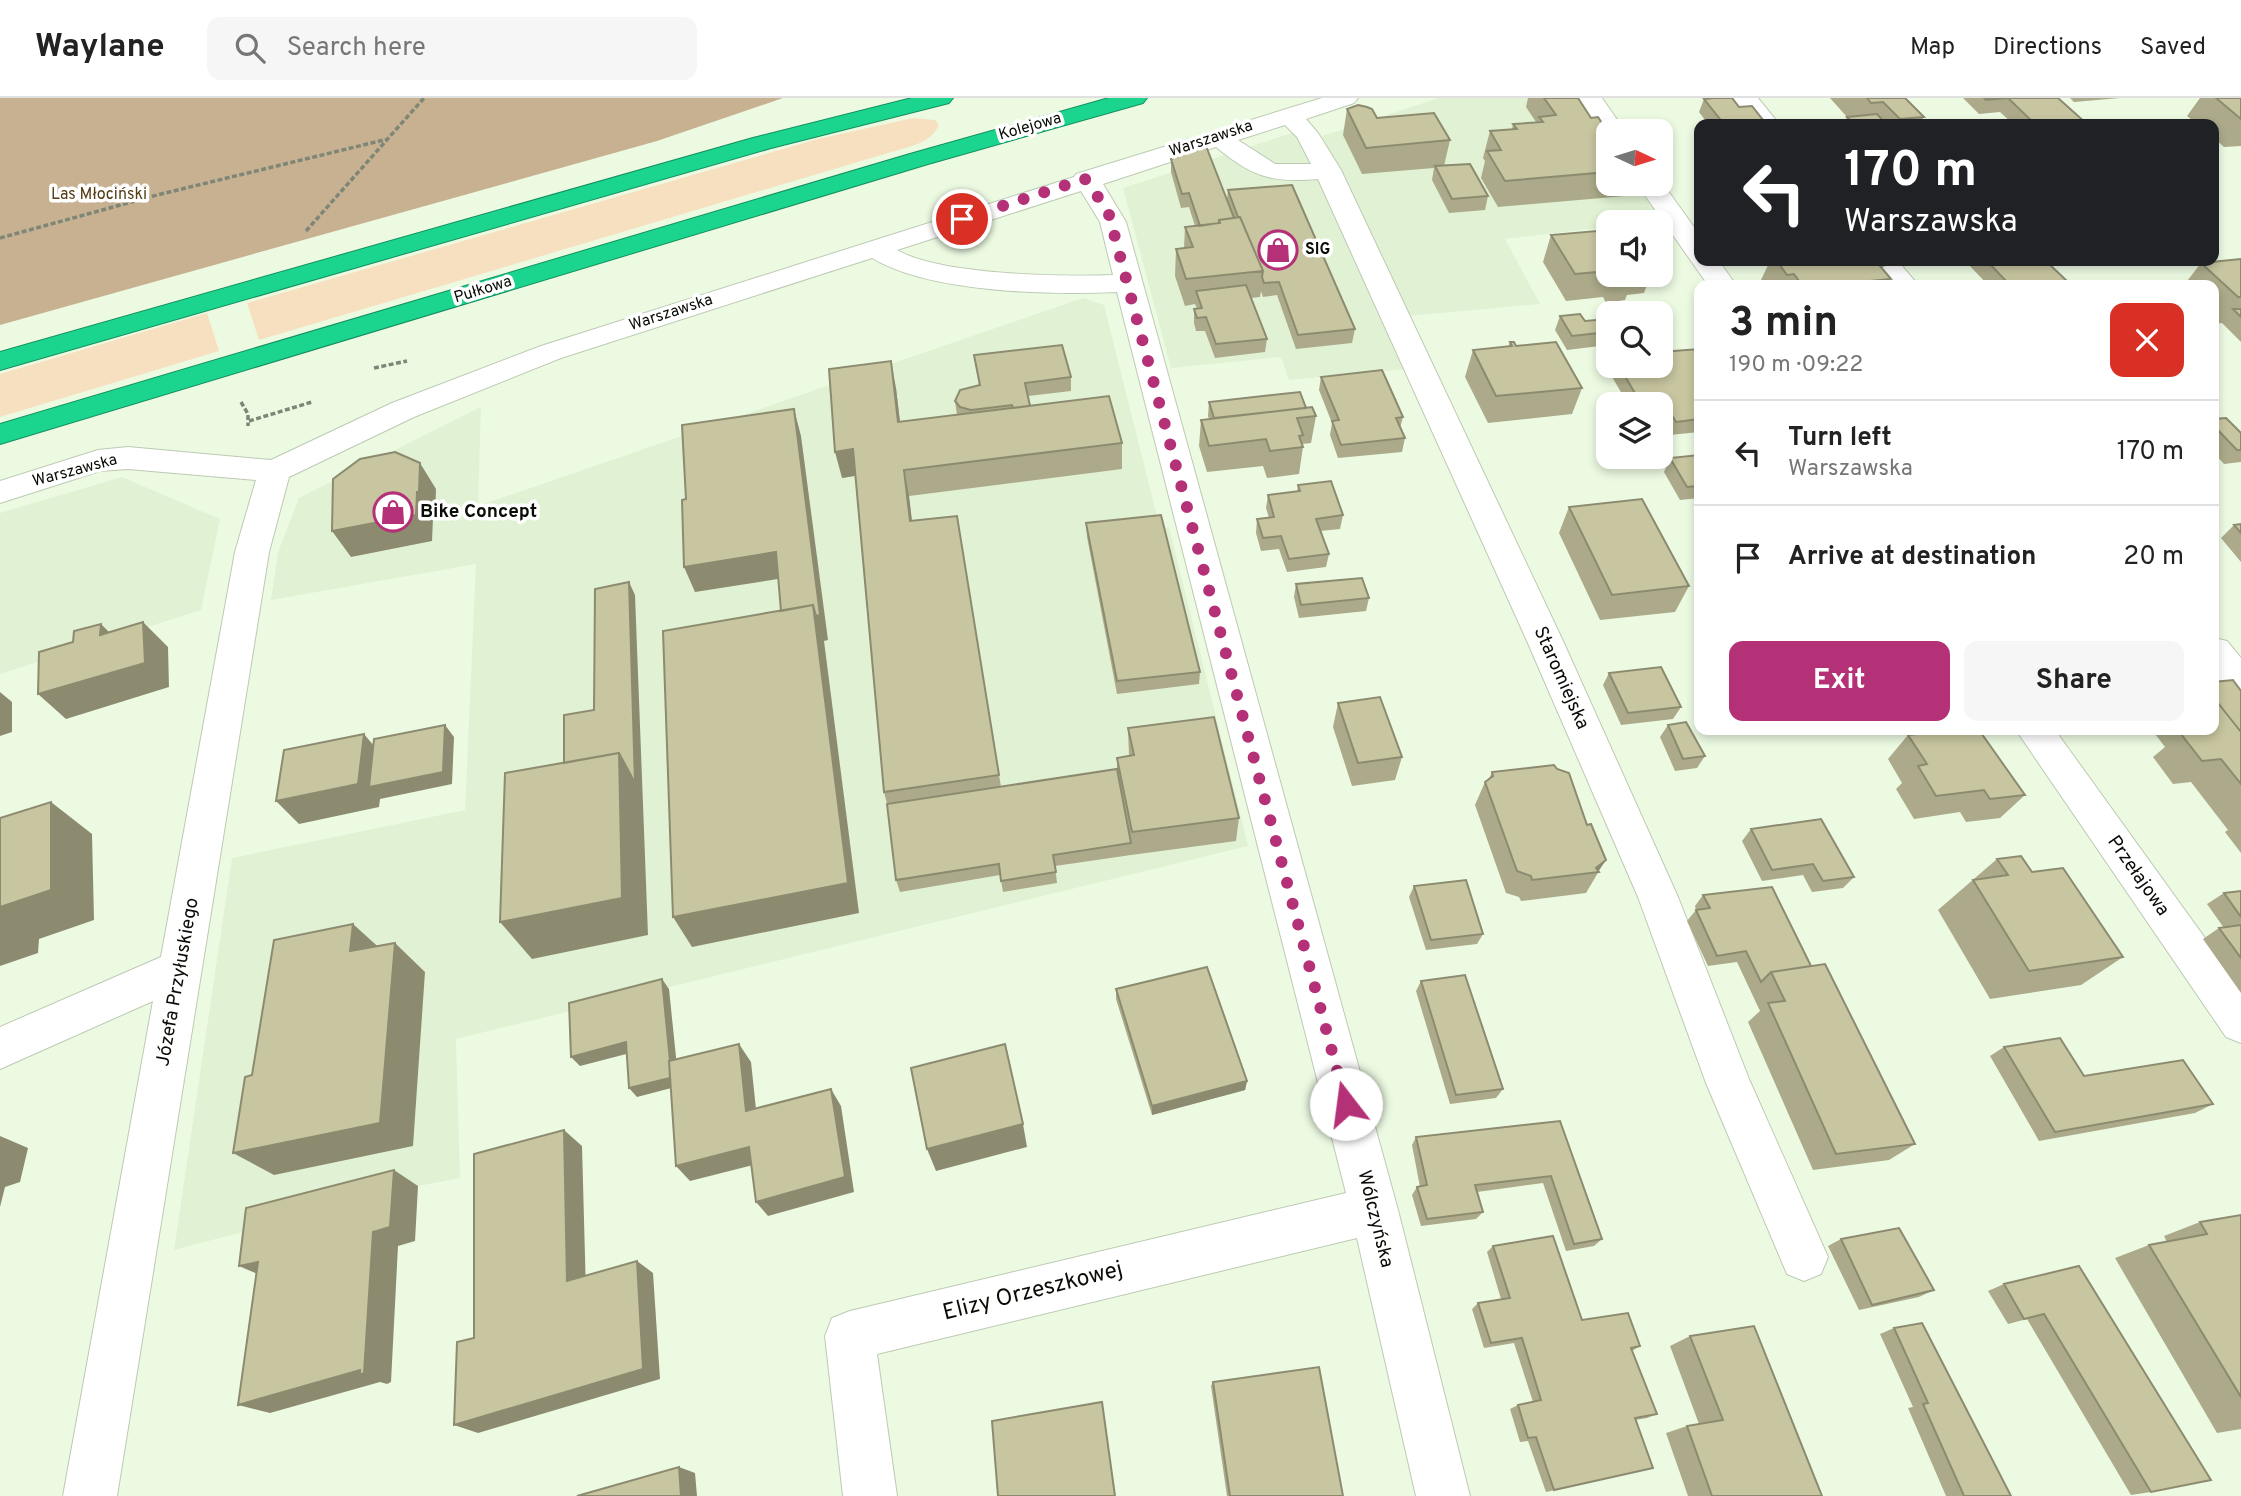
<!DOCTYPE html>
<html lang="en">
<head>
<meta charset="utf-8">
<style>
	body { margin:0; font-family:Overpass,sans-serif; background:#f6f6f6; color:#222; height:100vh; display:flex; flex-direction:column; font-size:26px; white-space:nowrap }
	* { box-sizing:border-box; margin:0 }
	p { font-size:23px; color:#767676 }
	.icon { flex:none; width:38px; height:38px; fill:none; stroke:currentColor; stroke-width:2; stroke-linecap:round; stroke-linejoin:round }
	.map { position:relative; flex:1; overflow:hidden }
	.sheet { position:absolute; left:1694px; top:182px; width:525px; height:455px; display:flex; flex-direction:column; background:#fff; border-radius:14px; box-shadow:0 4px 10px #0003 }
	.sheet>* { flex:none }
	.hud { position:absolute; left:1694px; top:21px; width:525px; height:147px; border-radius:14px; box-shadow:0 4px 10px #0003; background:#202124; color:#fff; overflow:hidden }
	.needle { width:46px; rotate:94deg }
	.controls { position:absolute; left:1596px; top:21px; display:grid; gap:14px }
	.controls a { display:grid; place-items:center; width:77px; height:77px; border-radius:14px; background:#fff; box-shadow:0 4px 10px #0003; font-size:35px }
	.pin { position:absolute; display:grid; place-items:center; width:60px; height:60px; color:#fff; margin:-30px; border:4px solid #fff; border-radius:50%; box-shadow:0 2px 7px #0007 }
	.me { position:absolute; width:77px; margin:-38px; rotate:345deg; stroke-linejoin:round; filter:drop-shadow(0 0 5px #0008) }
	.turn { display:flex; align-items:center; gap:24px; height:147px; padding:0 35px; font-size:32px }
	.turn .icon { width:91px; height:91px; stroke-width:2.5 }
	.turn b { display:block; font-size:49px; line-height:60px }
	.round { display:grid; place-items:center; flex:none; width:74px; height:74px; border-radius:14px; background:#f6f6f6 }
	.headline { display:flex; align-items:center; justify-content:space-between; height:119px; padding:0 35px }
	h1 { font-size:42px; font-weight:700; line-height:52px }
	.action { display:flex; gap:14px; margin-top:auto; padding:14px 35px }
	.action a { flex:1; height:80px; border-radius:14px; background:#b43077; color:#fff; font-size:28px; font-weight:700; line-height:80px; text-align:center }
	.action a+a { background:#f6f6f6; color:#222 }
	ul { padding:0; list-style:none }
	li { display:flex; align-items:center; gap:21px; height:105px; padding:0 35px; border-top:2px solid #e0e0e0 }
	li div { flex:1 }
	li b { display:block; font-size:26px }
	li em { font-style:normal }
	header { display:flex; align-items:center; gap:42px; box-sizing:border-box; height:98px; padding:0 35px; background:#fff; border-bottom:2px solid #e0e0e0 }
	header strong { font-size:33px }
	nav { display:flex; gap:38px; margin-inline-start:auto; font-size:24px }
	.search { width:490px; height:63px; background:#f6f6f6; display:flex; align-items:center; gap:18px; box-sizing:border-box; padding:0 24px; border-radius:14px; color:#767676; font-size:26px }
	.map>svg:first-child { display:block }
	.built { fill:#e0f2d3 }
	.green { fill:#f7e0bf }
	.forest { fill:#c8b191 }
	.lines { fill:none; stroke-linecap:round; stroke-linejoin:round }
	.minor-casing { stroke:#bdcab3; stroke-width:2 }
	.highway-casing { stroke:#158f5e; stroke-width:2 }
	.path { stroke:#7e8777; stroke-width:3.5; stroke-dasharray:5 2.5; stroke-linecap:butt }
	.minor { fill:#fff; fill-rule:evenodd }
	.highway { fill:#1bd58e; fill-rule:evenodd }
	.wall { fill:#acaa8a }
	.shaded-wall { fill:#8c8b70 }
	.building { fill:#c8c6a0; stroke:#8c8b70; stroke-width:2 }
	.route { stroke:#b43077; stroke-width:12; stroke-dasharray:0 21.6 }
	.labels { text-anchor:middle; dominant-baseline:central; stroke-width:7; stroke-linejoin:round; paint-order:stroke }
	.far-street-label { font-size:16px; fill:#090d06; stroke:#fff }
	.far-park-label { font-size:16px; fill:#543b13; stroke:#fff }
	.far-poi-label { font-size:16px; font-weight:bold; fill:#090d06; stroke:#fff; text-anchor:start }
	.poi-label { font-size:19px; font-weight:bold; fill:#090d06; stroke:#fff; text-anchor:start }
	.street-label { font-size:19px; fill:#090d06; stroke:#fff }
	.near-street-label { font-size:23px; fill:#090d06; stroke:#fff }
</style>
</head>
<body>
<header>
<strong>Waylane</strong>
<div class="search"><svg class="icon" aria-label="search" viewBox="0 0 24 24"><circle cx="10" cy="10" r="6"/><path d="M15 15l6 6"/></svg>Search here</div>
<nav><a>Map</a><a>Directions</a><a>Saved</a></nav>
</header>
<div class="map">
<svg width="2241" height="1398" viewBox="0 0 2241 1398">
	<rect width="100%" height="100%" fill="#ecfae2"/>
	<path class="built" d="M1439 0H1574L1608 86H1635L1662 123 1608 124V129L1505 141 1540 206 1408 218 1322 38Z
		M1298 33 1406 271 1289 282 1281 259 1171 270 1123 90Z
		M1083 200 1104 207 1160 430 1169 429 1248 748 456 941 460 1080 418 1088 174 1152 232 760 465 712 476 466 271 502 278 454 299 400 481 309 478 408Z
		M122 379 220 421 201 512 0 576V415Z"/>
	<path class="green" d="M913 20 935 22 939 27C930 47 906 49 888 55L259 242 247 205 818 41Z
		M207 215 219 253 0 319V276Z"/>
	<path class="forest" d="M0 0H783L657 43 0 227Z"/>
	<g class="lines">
		<g class="minor-casing">
			<path id="minor" d="M1322 0H1358L1354 5 1306 21 1318 35 1341 72 1563 543 1678 799 1749 981 1828 1159 1821 1176 1804 1183 1787 1176 1706 985 1638 799 1527 543 1318 81C1272 85 1252 79 1216 49L1103 86 1126 124 1398 1112 1470 1398H1416L1357 1140 877 1256 897 1398H843L825 1238 832 1220 850 1213 1346 1095 1117 194C1051 197 929 195 872 160L561 260 414 319 289 379 269 454 117 1398H63L153 903 0 971V929L161 859 235 454 256 382 128 371 100 373 0 405V383L98 352 128 349 271 362 392 305 541 248 1074 79 1076 76ZM1285 27 1297 39 1311 66H1275L1238 42ZM1081 93 1100 124 1113 177C1063 179 939 177 897 152Z
				M1578 0H1602L1625 33H1608V39L1604 38Z
				M1733 0H1758L1779 26H1754Z
				M1661 83 1699 136V163H1719L1736 187H1708L1637 86H1661Z
				M1869 163H1898L1918 187H1889Z
				M2214 540 2227 543 2241 560V599C2211 589 2214 567 2214 540Z
				M2016 632H2055L2241 890V945L2226 939Z"/>
		</g>
		<g class="highway-casing">
			<path id="highway" d="M912 0H953L949 5 771 50 0 272V254L753 40Z
				M1109 0H1147L1143 5 928 66 0 346V326L910 56Z"/>
		</g>
		<path class="path" d="M306 133 424 0
			M0 140 157 97 388 41
			M374 270 407 263
			M241 304 248 316V328
			M249 323 312 304"/>
		<use href="#minor" class="minor"/>
		<use href="#highway" class="highway"/>
	</g>
	<path class="wall" d="M1528 0H1578L1591 20 1608 34V86H1629L1625 98 1498 109 1481 80 1485 63 1483 60 1490 33 1512 31 1513 26 1536 24 1526 9Z
		M1830 0H1905L1924 19 1920 26H1844L1847 19Z
		M1963 0H2058L2087 26H2013L2000 14 1979 16Z
		M2070 0H2120L2074 4Z
		M2200 0H2241V48L2224 49 2214 40V26H2197L2187 18Z
		M1704 1 1739 9 1763 22 1761 26H1708L1699 14Z
		M1347 11 1450 42 1444 68 1488 98 1485 112 1449 115 1432 82 1434 70 1362 76 1343 37Z
		M1171 61 1227 101 1228 92 1355 231 1352 245 1296 251 1277 197 1263 199 1261 193 1260 199 1251 200 1267 241 1265 254 1215 260 1205 233H1196L1194 225V211H1197L1195 206 1185 208 1175 178 1176 151 1184 150 1185 129 1195 128 1189 109 1181 110 1171 74Z
		M1608 132V177H1651L1644 195 1627 197 1625 202 1606 205 1603 199 1566 203 1543 164 1551 137Z
		M2241 161V244L2222 225 2215 226 2214 224V187H2184L2201 165Z
		M1770 163H1882L1883 172 1891 181 1887 187H1762L1760 184Z
		M1970 163H2046L2069 185 2068 187H1988L1968 166Z
		M1560 218 1585 223 1608 221V247L1567 252 1555 232Z
		M1510 244 1582 290 1572 316 1488 325 1465 279 1473 252 1508 249Z
		M1699 251V334L1670 337 1661 322V306H1628L1605 267 1608 258V268H1661Z
		M974 257 1071 279V293L1028 298 1030 308 1122 345V371L909 398 912 423 957 418 1001 689 1117 671V660L1129 658 1128 630 1239 720 1236 743 1131 757 1055 768 1057 785 1003 794 1000 777 900 794 896 782 887 706 884 694 855 378 842 380 896 290 900 324 957 317 955 303 979 288Z
		M1321 279 1403 319 1400 330 1405 340 1402 354 1338 360 1330 337 1332 325 1319 292Z
		M1209 304 1306 310 1316 318 1311 345 1302 346 1303 349 1299 376 1267 380 1263 368 1207 374 1199 348 1201 322 1209 321 1208 318Z
		M2214 321 2241 335V364L2224 366 2214 355Z
		M1699 357V400L1680 402 1664 374 1670 360Z
		M1298 387 1343 417 1340 431 1320 433 1329 456 1326 469 1287 474 1279 451 1261 453 1256 435 1257 421 1269 420 1266 410 1268 397 1297 394Z
		M1569 409 1689 488 1675 514 1600 522 1559 435Z
		M1086 425 1200 574 1199 586 1117 596 1087 439Z
		M2241 426V464L2221 440 2234 427Z
		M1296 486 1369 500 1366 513 1299 520 1294 499Z
		M1609 575 1681 609 1673 621 1621 627 1603 587Z
		M2241 593V755L2225 734 2228 732 2191 684 2173 686 2153 659 2165 649 2152 632H2214Z
		M1338 605 1402 659 1395 682 1352 688 1333 629Z
		M1668 627 1705 658 1697 670 1675 673 1660 639Z
		M1908 637 2025 697 2000 720 1966 724 1960 714 1914 721 1896 691 1902 685 1888 661Z
		M1492 674 1599 773 1586 795 1521 803 1519 799 1506 795 1475 707 1485 684 1489 681Z
		M1751 731 1854 779 1843 790 1812 794 1803 777 1762 783 1742 743Z
		M1997 761 2032 774 2123 859 2081 887 1990 901 1938 812Z
		M1414 788 1483 836 1477 846 1426 852 1409 799Z
		M2241 793V895L2203 841 2219 830H2224L2207 806 2224 795Z
		M1703 797 1811 868 1915 1046 1889 1062 1813 1072 1748 924 1760 913 1737 864 1708 868 1687 823 1696 812 1695 808Z
		M1421 883 1503 991 1496 1000 1450 1006 1416 893Z
		M1116 891 1247 983 1245 992 1152 1017 1116 901Z
		M2004 949 2084 978 2213 1006 2195 1015 2039 1043 1990 958Z
		M1560 1023 1602 1141 1594 1148 1566 1153 1543 1085 1477 1094 1483 1114 1476 1121 1421 1128 1412 1097 1417 1089H1420L1412 1047 1416 1039Z
		M2241 1117V1331L2217 1335 2115 1160 2149 1147 2167 1144 2164 1138 2200 1124Z
		M1841 1141 1934 1192 1919 1199 1859 1212 1828 1148Z
		M1493 1148 1582 1222 1640 1248 1632 1253 1657 1316 1647 1320 1635 1322 1653 1370 1546 1394 1528 1343 1520 1344 1510 1311 1518 1307 1533 1304 1514 1245 1484 1250 1472 1211 1478 1205 1501 1201 1487 1154Z
		M2079 1168 2151 1394 2131 1397 2027 1221 2008 1226 1988 1193 2004 1186Z
		M1894 1230 2011 1398H1946L1908 1310 1913 1309 1880 1236Z
		M1690 1238 1822 1398H1688L1666 1335 1687 1328 1699 1326 1670 1248Z
		M1213 1284 1343 1398H1227L1211 1288Z"/>
	<path class="shaded-wall" d="M891 263 896 290 903 350 898 324Z
		M794 311 801 338 828 542 824 543 859 815 692 849 673 819 791 549Z
		M853 351 859 377 842 380 835 354Z
		M420 365 436 391 435 420H433L432 443 351 459 332 433 417 394Z
		M904 372 909 398 915 449 910 423Z
		M776 454 784 480 695 494 684 469Z
		M629 484 635 497 648 837 532 861 500 824 619 655Z
		M143 524 168 549 169 589 66 621 38 596Z
		M101 526 126 551 100 537Z
		M0 594 12 604V634L0 638Z
		M445 627 454 639 452 686 380 701 379 709 299 726 276 703 364 636 384 660Z
		M51 704 92 736 94 822 39 841 38 855 0 868V809Z
		M1606 762 1598 774 1596 770Z
		M353 826 385 855 350 853Z
		M395 845 425 874 413 1048 274 1077 233 1055Z
		M662 881 669 891 679 988 637 999 629 990Z
		M626 944 634 954 580 968 571 959Z
		M739 946 751 964 758 1030 746 1013Z
		M1247 983 1245 992 1152 1017V1008Z
		M831 991 841 1008 854 1094 768 1118 756 1104Z
		M1023 1026 1027 1049 936 1073 927 1051Z
		M564 1032 582 1048 586 1195 567 1183Z
		M0 1038 28 1050 20 1084 5 1089 0 1109Z
		M749 1049 761 1065 690 1083 676 1068Z
		M394 1072 418 1088 415 1143 398 1148 391 1284 387 1286 380 1284 270 1315 238 1307Z
		M637 1163 653 1175 660 1281 478 1335 454 1327Z
		M258 1164 269 1181 239 1168Z
		M679 1369 695 1375 697 1398H681Z"/>
	<path class="building" d="M1544 0H1578L1591 20 1598 19 1608 34V74L1505 83 1487 53 1501 52 1490 33 1517 31 1513 26 1543 24 1539 19 1556 17Z
		M1714 0H1732L1739 9 1752 8 1763 22 1751 23 1753 26H1724L1704 1Z
		M1867 0H1905L1924 19 1900 21 1883 4 1871 5Z
		M1984 0H2058L2087 26H2035L2008 0 1986 2Z
		M2216 0H2241V21Z
		M1358 7 1367 9 1372 11 1377 20 1434 15 1450 42 1366 50 1347 11Z
		M1877 16 1886 26H1854L1847 19Z
		M1206 48 1234 120 1219 122V125L1200 128 1189 95 1182 96 1171 61Z
		M1470 66 1488 98 1452 101 1435 68Z
		M1292 87 1355 231 1298 237 1279 184 1264 185 1262 179 1263 173 1240 119H1238L1228 92Z
		M1240 119 1263 173 1186 181 1176 151 1193 149 1185 129 1220 125 1219 122Z
		M1608 132V173L1575 176 1551 137Z
		M2241 161V199H2238L2201 165Z
		M1777 163H1882L1886 167 1880 168 1891 181 1827 187H1802L1794 176 1787 177Z
		M1987 163H2046L2069 185 2049 187H2025L2021 184 2008 185Z
		M1246 187 1267 241 1216 246 1206 219 1197 220 1194 211 1202 210 1196 193Z
		M2233 211H2241V219Z
		M1580 216 1585 223 1608 221V234L1572 238 1560 218Z
		M1510 244H1514L1516 248 1556 244 1582 290 1496 298 1473 252 1512 248Z
		M1062 247 1071 279 1025 285 1030 308 1013 310 1012 307 971 312 960 309 955 303 960 292 980 287 974 257Z
		M1699 251V321L1676 324 1661 299 1639 302 1619 268H1661V254Z
		M891 263 898 324 1109 298 1122 345 904 372 910 423 957 418 999 677 884 694 853 351 835 354 829 271Z
		M1382 272 1403 319 1396 320 1405 340 1341 347 1332 323 1339 322 1321 279Z
		M1300 294 1306 310 1214 320 1209 304Z
		M1312 309 1316 318 1297 320 1303 337 1299 338 1303 349 1270 353 1266 341 1209 348 1201 322Z
		M794 311 820 517 816 518 813 507 781 513 776 454 684 469 682 402 686 401 682 327Z
		M2226 320 2241 335V352H2237L2214 328V321Z
		M395 354 420 365 419 394H417L416 417 332 433 333 381 360 361Z
		M1699 357V388L1687 389 1670 360Z
		M1331 383 1343 417 1316 421 1329 456 1289 461 1281 438 1263 440 1257 421 1274 419 1268 397 1300 393 1298 387Z
		M1642 401 1689 488 1612 497 1569 409Z
		M1161 417 1200 574 1117 583 1086 425Z
		M2241 426V435L2234 427Z
		M1362 480 1369 500 1301 507 1296 486Z
		M629 484 635 685 619 655 564 665V617L594 612 595 491Z
		M813 507 848 785 673 819 663 533Z
		M143 524 145 565 38 596 39 554 73 544 74 533 101 526 100 537Z
		M1661 569 1681 609 1628 615 1609 575Z
		M2233 582 2241 593V634L2214 600V584Z
		M1380 599 1402 659 1358 665 1338 605Z
		M2214 600 2241 634V686L2221 661 2202 663 2181 636 2200 633 2199 632H2214Z
		M1214 619 1239 720 1132 734 1117 660 1134 657 1128 630Z
		M1686 624 1705 658 1683 661 1668 627Z
		M445 627 443 674 369 689 374 641Z
		M1951 632H1979L2025 697 1990 701 1984 692 1936 698 1918 668 1927 666 1908 637Z
		M364 636 358 686 276 703 284 652Z
		M619 655 622 800 500 824 505 675Z
		M1554 667 1557 671 1569 675 1587 727 1591 726 1606 762 1596 770 1599 774 1532 782 1531 778 1517 773 1485 684 1493 678 1492 674Z
		M1117 671 1131 745 1053 757 1056 774 1001 783 999 766 896 782 887 706Z
		M51 704V792L0 809V720Z
		M1821 721 1854 779 1823 783 1813 766 1772 772 1751 731Z
		M2021 758 2032 774 2063 770 2123 859 2029 873 1973 782 2008 777 1997 761Z
		M1466 782 1483 836 1431 842 1414 788Z
		M1772 789 1811 868 1771 874 1761 884 1746 853 1717 858 1696 812 1710 810 1703 797Z
		M2241 793V819L2224 795Z
		M353 826 350 853 395 845 380 1025 233 1055 245 979 252 977 274 842Z
		M2241 827V860L2219 830Z
		M1825 866 1915 1046 1836 1056 1768 905 1785 903 1771 874Z
		M1207 869 1247 983 1152 1008 1116 891Z
		M1465 877 1503 991 1456 997 1421 883Z
		M662 881 670 963H669L670 980 629 990 626 944 571 959 569 905Z
		M2060 940 2084 978 2183 962 2213 1006 2055 1034 2004 949Z
		M739 946 746 1013 831 991 845 1079 756 1104 749 1049 676 1068 669 963Z
		M1005 946 1023 1026 927 1051 911 970Z
		M1560 1023 1602 1141 1574 1146 1551 1078 1475 1087 1483 1114 1427 1121 1417 1089 1427 1087 1416 1039Z
		M564 1032 567 1183 637 1163 643 1271 454 1327 457 1244 474 1240V1056Z
		M394 1072 390 1129 373 1134 364 1275 360 1277V1272L238 1307 258 1164 239 1168 246 1110Z
		M2241 1117V1299L2149 1147 2207 1136 2200 1124Z
		M1899 1130 1934 1192 1872 1207 1841 1141Z
		M1553 1138 1582 1222 1628 1215 1640 1248 1631 1250 1657 1316 1635 1320 1653 1370 1554 1392 1536 1339 1528 1340 1518 1307 1541 1302 1522 1240 1491 1245 1478 1205 1510 1200 1493 1148Z
		M2079 1168 2211 1382 2151 1394 2044 1216 2024 1221 2004 1186Z
		M1922 1225 2011 1398H1964L1923 1306 1928 1305 1894 1230Z
		M1754 1228 1822 1398H1712L1687 1328 1723 1322 1690 1238Z
		M1319 1269 1343 1398H1230L1213 1284Z
		M1102 1304 1115 1398H998L992 1323Z
		M679 1369 681 1398H577Z"/>
	<g class="lines">
		<path class="route" d="M962 121 1085 81 1108 113 1346 1006"/>
	</g>
	<defs>
		<g id="shop-ring" transform="scale(2.0125)"><circle r="9.5" fill="#fff" stroke="#b43077" stroke-width="1.5"/><path d="M-5-2.5h2.3a2.7 3.5 0 0 1 5.4 0H5L5.5 6h-11ZM-1.5-2.5h3a1.5 2.3 0 0 0-3 0Z" fill="#b43077"/></g>
	</defs>
	<g fill-rule="evenodd">
		<use href="#shop-ring" x="1278" y="152"/>
		<use href="#shop-ring" x="393" y="414"/>
	</g>
	<g class="labels">
		<g class="far-street-label">
			<text transform="translate(1030 29) rotate(-16)">Kolejowa</text>
			<text transform="translate(1211 41) rotate(-18)">Warszawska</text>
			<text transform="translate(483 192) rotate(-17)">Pułkowa</text>
			<text transform="translate(671 215) rotate(-18)">Warszawska</text>
			<text transform="translate(75 373) rotate(-15)">Warszawska</text>
		</g>
		<g class="far-park-label">
			<text x="99" y="97">Las Młociński</text>
		</g>
		<g class="far-poi-label">
			<text x="1305" y="152">SIG</text>
		</g>
		<g class="poi-label">
			<text x="420" y="414">Bike Concept</text>
		</g>
		<g class="street-label">
			<text transform="translate(1561 580) rotate(66)">Staromiejska</text>
			<text transform="translate(2138 778) rotate(55)">Przełajowa</text>
			<text transform="translate(178 884) rotate(-80)">Józefa Przyłuskiego</text>
			<text transform="translate(1375 1121) rotate(76)">Wólczyńska</text>
		</g>
		<g class="near-street-label">
			<text transform="translate(1033 1194) rotate(-14)">Elizy Orzeszkowej</text>
		</g>
	</g>
</svg>
<div class="controls">
<a><svg class="needle" viewBox="-14 -14 28 28"><path d="M0-13l5 13h-10z" fill="#e53935"/><path d="M0 13l5-13h-10z" fill="#767676"/></svg></a>
<a><svg class="icon" aria-label="sound" viewBox="0 0 24 24"><path d="M4 9h4l5-4v14l-5-4H4zM17 9q2 3 0 6"/></svg></a>
<a><svg class="icon" aria-label="search" viewBox="0 0 24 24"><circle cx="10" cy="10" r="6"/><path d="M15 15l6 6"/></svg></a>
<a><svg class="icon" aria-label="layers" viewBox="0 0 24 24"><path d="M12 4l9 5-9 5-9-5zM3 14l9 5 9-5"/></svg></a>
</div>
<div class="pin" style="left:962px;top:121px;background:#d93025"><svg class="icon" aria-label="arrive" viewBox="0 0 24 24"><path d="M6 21V4h12l-3 4 3 4H6"/></svg></div>
<svg class="me" style="left:1346px;top:1006px" viewBox="-20 -20 40 40"><circle r="19" fill="#fff"/><path d="M0-13L10 11 0 6-10 11z" fill="#b43077"/></svg>
<div class="hud">
<div class="turn"><svg class="icon" aria-label="left" viewBox="0 0 24 24"><path d="M17 20v-9H6M10 6l-5 5 5 5"/></svg><div><b>170 m</b>Warszawska</div></div>
</div>
<section class="sheet">
<div class="headline"><div><h1>3 min</h1><p>190 m · 09:22</p></div><a class="round" style="background:#d93025;color:#fff"><svg class="icon" aria-label="close" viewBox="0 0 24 24"><path d="M6 6l12 12M18 6L6 18"/></svg></a></div>
<ul>
<li><svg class="icon" aria-label="left" viewBox="0 0 24 24"><path d="M17 20v-9H6M10 6l-5 5 5 5"/></svg><div><b>Turn left</b><p>Warszawska</p></div><em>170 m</em></li>
<li><svg class="icon" aria-label="arrive" viewBox="0 0 24 24"><path d="M6 21V4h12l-3 4 3 4H6"/></svg><div><b>Arrive at destination</b></div><em>20 m</em></li>
</ul>
<div class="action"><a>Exit</a><a>Share</a></div>
</section>
</div>
</body>
</html>
